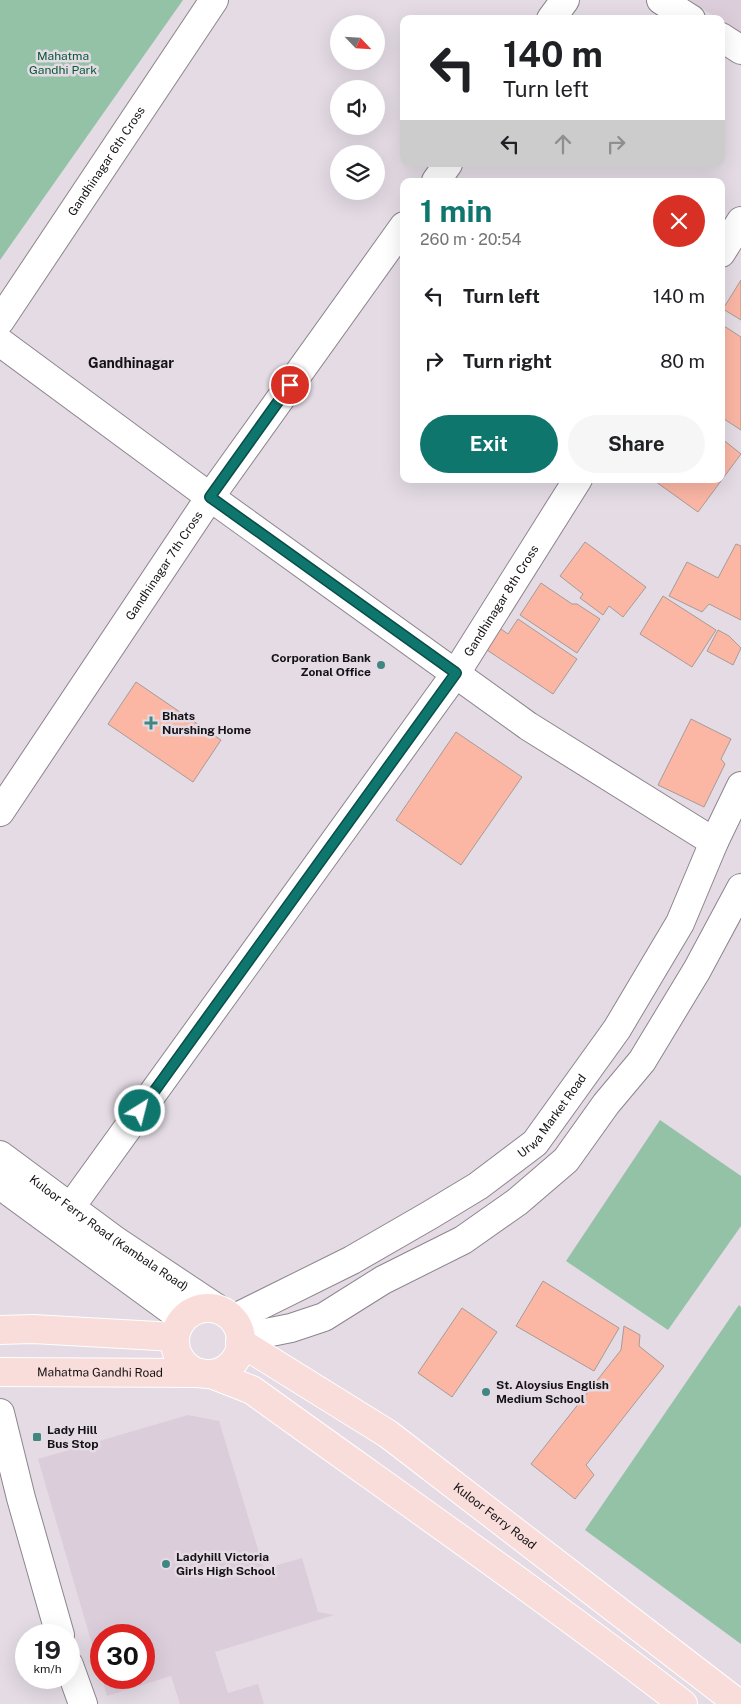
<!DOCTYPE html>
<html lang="en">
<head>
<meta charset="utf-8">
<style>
	body { margin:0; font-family:"Public Sans",sans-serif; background:#f6f6f6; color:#202124; height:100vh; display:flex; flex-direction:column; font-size:19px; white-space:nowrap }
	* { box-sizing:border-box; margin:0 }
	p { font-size:16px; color:#757577 }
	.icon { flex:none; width:28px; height:28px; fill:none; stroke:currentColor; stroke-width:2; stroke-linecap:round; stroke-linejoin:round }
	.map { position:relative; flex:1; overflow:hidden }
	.drawer { position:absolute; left:400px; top:178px; width:325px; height:305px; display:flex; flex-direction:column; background:#fff; border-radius:10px; box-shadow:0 5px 20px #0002 }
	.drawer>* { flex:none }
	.guide { position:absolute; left:400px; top:15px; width:325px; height:152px; border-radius:10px; box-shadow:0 5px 20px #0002; background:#fff; color:#202124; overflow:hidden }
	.needle { width:32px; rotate:115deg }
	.buttons { position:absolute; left:330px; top:15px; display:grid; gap:10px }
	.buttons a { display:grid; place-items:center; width:55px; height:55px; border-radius:50%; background:#fff; box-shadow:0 5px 20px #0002; font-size:25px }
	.speed { position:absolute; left:15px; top:1624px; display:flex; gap:10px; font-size:25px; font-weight:700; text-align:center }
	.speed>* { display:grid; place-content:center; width:65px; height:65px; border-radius:50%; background:#fff; box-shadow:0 5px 20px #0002; line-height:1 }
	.speed small { font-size:12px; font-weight:400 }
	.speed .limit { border:8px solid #d22; background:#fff; color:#111 }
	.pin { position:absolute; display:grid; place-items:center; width:42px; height:42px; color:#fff; margin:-21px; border:2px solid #fff; border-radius:50%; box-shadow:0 1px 5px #0007 }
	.me { position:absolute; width:55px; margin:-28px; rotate:36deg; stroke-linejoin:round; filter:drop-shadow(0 0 4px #0008) }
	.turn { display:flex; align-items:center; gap:18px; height:105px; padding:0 20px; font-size:22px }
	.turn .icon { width:65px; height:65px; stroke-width:2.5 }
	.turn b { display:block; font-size:35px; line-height:42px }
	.lanes { display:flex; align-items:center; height:48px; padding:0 20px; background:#0003; justify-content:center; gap:25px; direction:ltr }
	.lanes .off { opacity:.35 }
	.round { display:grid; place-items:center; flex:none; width:52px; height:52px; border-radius:26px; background:#f6f6f6 }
	.head { display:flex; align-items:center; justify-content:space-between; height:85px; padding:0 20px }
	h1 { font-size:30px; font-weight:700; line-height:38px; color:#0f766e }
	.primary-button { display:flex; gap:10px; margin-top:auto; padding:10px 20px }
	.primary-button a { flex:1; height:58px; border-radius:30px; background:#0f766e; color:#fff; font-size:20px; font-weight:700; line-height:58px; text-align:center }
	.primary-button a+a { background:#f6f6f6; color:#202124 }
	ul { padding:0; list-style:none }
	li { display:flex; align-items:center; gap:15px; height:65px; padding:0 20px }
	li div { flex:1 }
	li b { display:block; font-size:19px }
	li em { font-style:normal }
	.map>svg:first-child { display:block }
	.built { fill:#dccddb }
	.green { fill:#93c2a6 }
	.building { fill:#fbb6a4; stroke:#a79b98 }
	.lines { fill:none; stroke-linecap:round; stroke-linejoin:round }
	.street-casing { stroke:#8d858d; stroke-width:30 }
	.secondary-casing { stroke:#8d858d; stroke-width:30 }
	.primary-casing { stroke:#fff; stroke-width:30 }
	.street { stroke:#fff; stroke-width:28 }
	.secondary { stroke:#fff; stroke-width:28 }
	.primary { stroke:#f8ddda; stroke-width:28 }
	.route-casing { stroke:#0a4d48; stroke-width:12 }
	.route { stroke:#0f766e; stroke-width:9 }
	.poi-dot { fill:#408782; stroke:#e4dbe4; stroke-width:2 }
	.labels { text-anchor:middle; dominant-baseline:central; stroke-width:5; stroke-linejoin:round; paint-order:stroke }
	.park-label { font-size:12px; fill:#075938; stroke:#e4dbe4 }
	.street-label { font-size:12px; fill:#151215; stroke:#e4dbe4 }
	.poi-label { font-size:12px; font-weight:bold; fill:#151215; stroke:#e4dbe4; text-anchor:start }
	.neighbourhood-label { font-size:14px; font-weight:bold; fill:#151215; stroke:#e4dbe4 }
</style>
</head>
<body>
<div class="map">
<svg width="741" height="1704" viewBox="0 0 741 1704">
	<rect width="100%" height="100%" fill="#e4dbe4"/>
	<path class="built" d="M690 0H741V35L721 21V19H718Z
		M188 1415 219 1421 264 1569 302 1558 318 1612 334 1615 215 1652 228 1693 258 1684 264 1704H180L171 1676 107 1696 102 1678H144V1635H101V1675L38 1459Z"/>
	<path class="green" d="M0 0H183L0 260Z
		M660 1120 741 1176V1226L668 1330 566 1261Z
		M739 1305 741 1307V1644L585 1530Z"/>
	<path class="building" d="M741 280V320L723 309Z
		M721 324 741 337V430L721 417Z
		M721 438 741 454 698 512 652 479H721Z
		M585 542 646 587 623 617 609 606 603 615 580 598 583 594 560 576Z
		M736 544 741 546V620L709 604 702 612 669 596 687 562 718 578Z
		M541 583 572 604H577L600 619 577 653 520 615Z
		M663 596 716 630 692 667 640 634Z
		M518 619 577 659 553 694 484 648 498 627 508 634Z
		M718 630 729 636 741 648 733 665 707 651Z
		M136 682 221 740 193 782 108 724Z
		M691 719 731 739 721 759 725 764 704 807 658 785Z
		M456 732 522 777 461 865 396 820Z
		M543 1281 619 1328 594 1371 516 1326Z
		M462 1308 497 1332 452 1397 418 1373Z
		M624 1326 640 1335 639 1346 664 1366 586 1465 594 1475 575 1499 531 1464 621 1350Z"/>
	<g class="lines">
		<g class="street-casing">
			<g id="street">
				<path d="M661 0 691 19"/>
				<path d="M551 19 565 0"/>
				<path d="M721 37 741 50"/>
				<path d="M436 181 448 164"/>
				<path d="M721 253 741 221"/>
				<path id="s1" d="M0 321 214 0"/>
				<path d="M0 342 210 497 528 726 714 842"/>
				<path id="s2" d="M0 812 210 497 404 226"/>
				<path id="s3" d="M70 1208 456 673 578 479"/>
				<path d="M0 1413 21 1498 60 1635"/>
				<path d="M69 1665 83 1704"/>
			</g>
		</g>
		<g class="secondary-casing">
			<g id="secondary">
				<path id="s4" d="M0 1155 116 1241 218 1309"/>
				<path d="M0 1185 183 1319"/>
				<path id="s5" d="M233 1319 352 1260 430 1215 478 1186 535 1143 617 1029 680 923 714 842 741 786"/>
				<path d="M241 1338 291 1328 324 1317 383 1280 463 1240 517 1202 566 1160 606 1104 642 1061 697 970 741 888"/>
			</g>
		</g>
		<g class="primary-casing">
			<g id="primary">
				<circle cx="208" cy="1341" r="33"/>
				<path d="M0 1330 33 1329 175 1337"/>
				<path id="s6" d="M240 1342 388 1434 739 1704"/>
				<path id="s7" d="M0 1372 200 1373"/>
				<path d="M211 1374 252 1390C396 1494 542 1595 683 1704"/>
			</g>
		</g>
		<use href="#street" class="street"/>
		<use href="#secondary" class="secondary"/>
		<use href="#primary" class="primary"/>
	</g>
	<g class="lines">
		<g class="route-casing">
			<path id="route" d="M140 1111 456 673 210 497 290 385"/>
		</g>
		<use href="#route" class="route"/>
	</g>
	<g class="poi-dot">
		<circle cx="381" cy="665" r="5"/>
		<path d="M148.5 715.5h5v5h5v5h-5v5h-5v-5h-5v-5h5z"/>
		<circle cx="486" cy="1392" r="5"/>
		<rect x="32" y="1432" width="10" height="10" rx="2.5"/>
		<circle cx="166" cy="1564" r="5"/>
	</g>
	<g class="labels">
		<g class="park-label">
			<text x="63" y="56">Mahatma<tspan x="63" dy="14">Gandhi Park</tspan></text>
		</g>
		<g class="street-label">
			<text stroke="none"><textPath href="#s1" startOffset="192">Gandhinagar 6th Cross</textPath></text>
			<text stroke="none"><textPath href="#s2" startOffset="296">Gandhinagar 7th Cross</textPath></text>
			<text stroke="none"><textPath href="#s3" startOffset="745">Gandhinagar 8th Cross</textPath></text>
			<text stroke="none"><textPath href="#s5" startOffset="382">Urwa Market Road</textPath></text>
			<text stroke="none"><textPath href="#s4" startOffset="134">Kuloor Ferry Road (Kambala Road)</textPath></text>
			<text stroke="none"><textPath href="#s7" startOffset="100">Mahatma Gandhi Road</textPath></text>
			<text stroke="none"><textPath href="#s6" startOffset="309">Kuloor Ferry Road</textPath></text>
		</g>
		<g class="poi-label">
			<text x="371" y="658" text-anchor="end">Corporation Bank<tspan x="371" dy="14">Zonal Office</tspan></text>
			<text x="162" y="716">Bhats<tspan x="162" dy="14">Nurshing Home</tspan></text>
			<text x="496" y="1385">St. Aloysius English<tspan x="496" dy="14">Medium School</tspan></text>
			<text x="47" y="1430">Lady Hill<tspan x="47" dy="14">Bus Stop</tspan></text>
			<text x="176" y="1557">Ladyhill Victoria<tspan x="176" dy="14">Girls High School</tspan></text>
		</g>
		<g class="neighbourhood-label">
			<text x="131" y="363">Gandhinagar</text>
		</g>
	</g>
</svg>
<div class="buttons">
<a><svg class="needle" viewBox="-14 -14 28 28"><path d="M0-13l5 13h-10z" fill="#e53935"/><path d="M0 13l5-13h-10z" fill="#757577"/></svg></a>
<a><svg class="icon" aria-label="sound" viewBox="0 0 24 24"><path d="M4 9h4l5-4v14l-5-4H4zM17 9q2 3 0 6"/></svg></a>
<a><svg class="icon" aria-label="layers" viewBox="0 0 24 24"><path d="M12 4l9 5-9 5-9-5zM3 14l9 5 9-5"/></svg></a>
</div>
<div class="speed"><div>19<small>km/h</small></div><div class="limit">30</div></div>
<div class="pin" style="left:290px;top:385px;background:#d93025"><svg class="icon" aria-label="arrive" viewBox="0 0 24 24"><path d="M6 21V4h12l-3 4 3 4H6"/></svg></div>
<svg class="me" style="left:140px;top:1111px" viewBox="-20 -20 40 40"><circle r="17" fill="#0f766e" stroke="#fff" stroke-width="3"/><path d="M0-11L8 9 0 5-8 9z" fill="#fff"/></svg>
<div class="guide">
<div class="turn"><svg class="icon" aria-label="left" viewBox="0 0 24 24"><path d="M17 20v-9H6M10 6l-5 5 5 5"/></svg><div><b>140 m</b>Turn left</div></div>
<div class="lanes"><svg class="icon" aria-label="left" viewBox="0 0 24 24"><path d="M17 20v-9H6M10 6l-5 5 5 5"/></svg><svg class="icon off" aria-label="ahead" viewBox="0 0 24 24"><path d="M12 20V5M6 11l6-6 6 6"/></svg><svg class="icon off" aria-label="right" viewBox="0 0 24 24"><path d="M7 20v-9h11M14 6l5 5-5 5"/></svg></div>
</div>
<section class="drawer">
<div class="head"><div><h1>1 min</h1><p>260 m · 20:54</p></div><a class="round" style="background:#d93025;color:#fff"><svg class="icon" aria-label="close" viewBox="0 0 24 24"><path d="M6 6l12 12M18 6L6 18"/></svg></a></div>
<ul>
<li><svg class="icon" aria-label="left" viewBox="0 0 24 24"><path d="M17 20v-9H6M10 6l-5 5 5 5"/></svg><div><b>Turn left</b></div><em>140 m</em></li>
<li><svg class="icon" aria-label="right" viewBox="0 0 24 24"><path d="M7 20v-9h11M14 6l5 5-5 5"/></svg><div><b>Turn right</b></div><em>80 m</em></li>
</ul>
<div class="primary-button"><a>Exit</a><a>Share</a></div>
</section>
</div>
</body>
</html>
